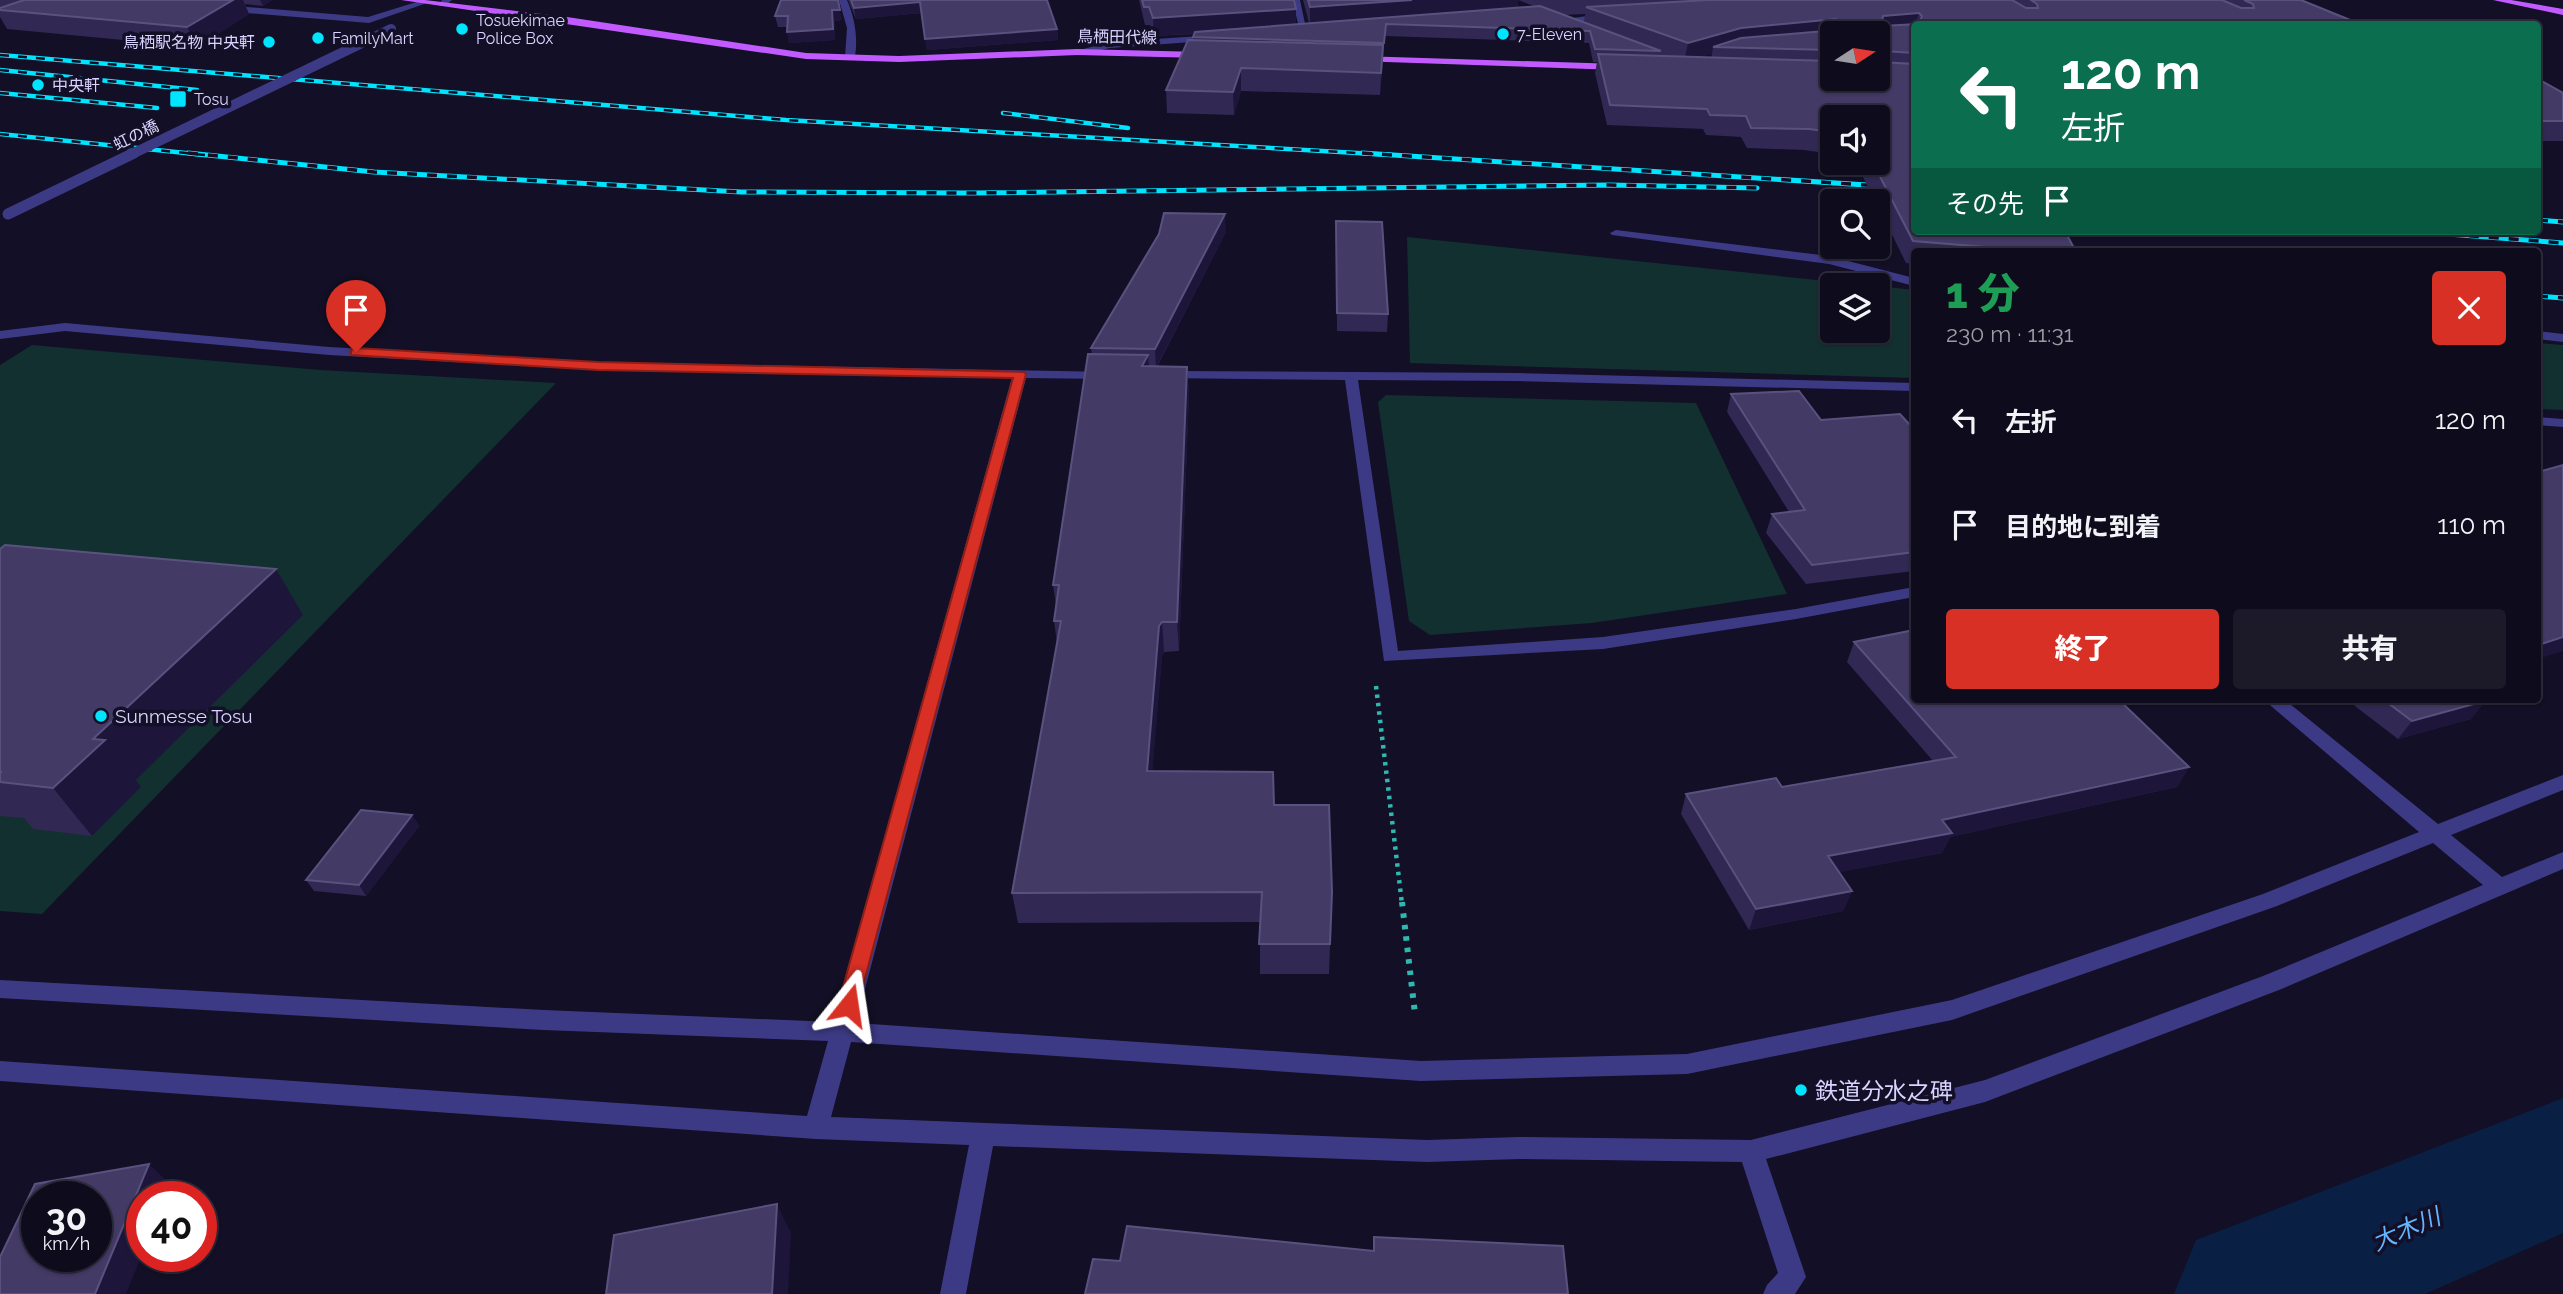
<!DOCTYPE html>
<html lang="ja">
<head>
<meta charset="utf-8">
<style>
	body { margin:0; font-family:Raleway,"Noto Sans JP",sans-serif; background:#1c1929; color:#f1f3f6; height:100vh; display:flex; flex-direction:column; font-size:26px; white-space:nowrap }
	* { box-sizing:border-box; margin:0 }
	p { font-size:23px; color:#9b9ba3 }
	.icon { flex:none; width:38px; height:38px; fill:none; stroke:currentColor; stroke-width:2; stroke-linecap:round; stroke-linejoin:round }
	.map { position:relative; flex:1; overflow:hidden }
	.drawer { position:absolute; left:1911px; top:248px; width:630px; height:455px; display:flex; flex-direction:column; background:#0e0b1c; border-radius:7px; box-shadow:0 2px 5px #0004,0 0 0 2px #2e2b3b }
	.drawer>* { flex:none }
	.top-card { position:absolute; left:1911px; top:21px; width:630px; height:214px; border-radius:7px; box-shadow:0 2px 5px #0004,0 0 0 2px #2e2b3b; background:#0b6e4f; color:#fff; overflow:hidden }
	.needle { width:46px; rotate:78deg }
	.controls { position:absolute; left:1820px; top:21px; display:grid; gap:14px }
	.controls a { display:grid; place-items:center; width:70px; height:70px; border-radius:7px; background:#0e0b1c; box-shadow:0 2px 5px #0004,0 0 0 2px #2e2b3b; font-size:35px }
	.speed { position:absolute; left:21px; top:1181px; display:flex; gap:14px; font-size:35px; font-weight:700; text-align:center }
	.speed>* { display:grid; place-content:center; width:91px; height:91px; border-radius:50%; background:#0e0b1c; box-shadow:0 2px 5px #0004,0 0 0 2px #2e2b3b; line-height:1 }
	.speed small { font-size:18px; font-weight:400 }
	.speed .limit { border:10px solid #d22; background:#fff; color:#111 }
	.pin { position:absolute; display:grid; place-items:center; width:60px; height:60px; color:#fff; margin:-72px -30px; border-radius:50% 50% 50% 0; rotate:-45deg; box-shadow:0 0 7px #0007 }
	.pin .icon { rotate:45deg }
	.me { position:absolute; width:77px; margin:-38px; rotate:15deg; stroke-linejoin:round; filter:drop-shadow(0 0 5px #0008) }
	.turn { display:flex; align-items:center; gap:24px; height:147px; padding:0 35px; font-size:32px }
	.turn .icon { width:91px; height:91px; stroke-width:2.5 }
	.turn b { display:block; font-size:49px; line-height:60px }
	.then { display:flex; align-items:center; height:66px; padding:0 35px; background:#0003; gap:14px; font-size:26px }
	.round { display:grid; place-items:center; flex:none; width:74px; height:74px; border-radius:7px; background:#1c1929 }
	.summary { display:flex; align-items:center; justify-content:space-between; height:119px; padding:0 35px }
	h1 { font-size:42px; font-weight:800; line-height:52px; color:#1e9e55 }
	.button { display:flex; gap:14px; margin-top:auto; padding:14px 35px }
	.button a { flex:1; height:80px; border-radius:7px; background:#d93025; color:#fff; font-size:28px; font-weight:800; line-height:80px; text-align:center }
	.button a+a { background:#1c1929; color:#f1f3f6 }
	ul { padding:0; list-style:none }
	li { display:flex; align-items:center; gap:21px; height:105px; padding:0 35px }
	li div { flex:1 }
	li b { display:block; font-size:26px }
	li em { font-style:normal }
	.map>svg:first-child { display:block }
	.green { fill:#12302f }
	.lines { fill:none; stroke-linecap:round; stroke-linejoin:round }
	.river { fill:#0a1f44; fill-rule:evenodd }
	.path-far1 { stroke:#2fb8b0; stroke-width:4.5; stroke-dasharray:3.5 5; stroke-linecap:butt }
	.path { stroke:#2fb8b0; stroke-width:6; stroke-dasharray:4.5 7; stroke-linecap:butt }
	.minor { fill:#3d3a85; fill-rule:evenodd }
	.major { fill:#c25bff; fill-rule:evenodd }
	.rail-far1-casing { stroke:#00e5ff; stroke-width:4.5 }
	.rail-casing { stroke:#00e5ff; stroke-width:5 }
	.rail-far1 { stroke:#130f26; stroke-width:2.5; stroke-dasharray:9; stroke-linecap:butt }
	.rail { stroke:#130f26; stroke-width:3.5; stroke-dasharray:10; stroke-linecap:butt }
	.minor-bridge-far1 { stroke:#3d3a85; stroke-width:10 }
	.minor-bridge { stroke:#3d3a85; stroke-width:11 }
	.wall { fill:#312854; fill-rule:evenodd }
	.shaded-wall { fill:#1d163a }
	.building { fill:#433a66; stroke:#5a527e; stroke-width:2; fill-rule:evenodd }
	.route { fill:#d93025; stroke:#8d1f18; stroke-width:2 }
	.poi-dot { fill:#00e5ff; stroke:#130f26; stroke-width:2.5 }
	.labels { text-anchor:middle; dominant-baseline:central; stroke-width:7; stroke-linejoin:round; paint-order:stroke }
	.far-poi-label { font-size:16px; fill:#d9d4ff; stroke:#130f26; text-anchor:start }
	.far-street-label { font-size:16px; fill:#d9d4ff; stroke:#130f26 }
	.poi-label { font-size:19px; fill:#d9d4ff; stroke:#130f26; text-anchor:start }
	.near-poi-label { font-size:23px; fill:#d9d4ff; stroke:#130f26; text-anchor:start }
	.near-water-label { font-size:24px; font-style:italic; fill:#62b6ff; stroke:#130f26 }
</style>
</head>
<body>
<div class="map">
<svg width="2563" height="1294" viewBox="0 0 2563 1294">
	<rect width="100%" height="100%" fill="#130f26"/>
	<path class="green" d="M1407 237 1865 285H1832V331H1878V286L1914 290V378L1410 363Z
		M2538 343 2563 345V410L2538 409Z
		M32 345 320 370 556 383 42 914 0 911V365Z
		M1386 395 1696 403 1787 594 1592 623 1430 635 1409 621 1378 402Z"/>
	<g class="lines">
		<path class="river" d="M2563 1098V1233L2425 1294H2174L2196 1240Z"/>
		<path class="path-far1" d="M1376 686 1402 904"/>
		<path class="path" d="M1402 902 1415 1014"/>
		<path class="minor" d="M423 0 430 2 369 23 223 11 219 8 223 5 368 17Z
			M442 0H452L445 6H439Z
			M839 0H847C855 19 858 37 855 57L850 60 845 57 847 28Z
			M1292 0H1300L1307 33 1300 31Z
			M1608 13 1611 18 1556 24 1552 21Z
			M1216 35 1220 38 1219 40 1110 48 1077 55 1072 52 1110 42Z
			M1616 230 1829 256 1914 278V286L1829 264 1612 235 1610 233Z
			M65 323 329 347 598 362 1112 372 1114 375 1107 379 1026 378 856 1023 1421 1061 1687 1054 1952 1000 2263 894 2419 832 2264 700H2285L2438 824 2563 775V790L2451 835 2502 877 2563 852V869L2279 990 1985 1102 1766 1159 1806 1277 1795 1294H1763L1767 1285 1778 1273 1742 1162 1519 1159 1427 1162 993 1146 966 1294H940L969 1145 816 1139 0 1081V1061L807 1116 828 1041 544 1030 0 998V980L544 1010 833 1022 1012 377 598 370 329 355 65 331 0 339V331ZM2433 843 2483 885 2263 976 1985 1080 1751 1140 1519 1137 1427 1140 831 1117 851 1042 1421 1081 1687 1074 1952 1020 2277 906Z
			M2538 331 2563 334V342L2538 339Z
			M1167 371 1516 373 1914 383V391L1516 381 1358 380 1398 651 1603 637 1796 609 1914 587V597L1796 619 1603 649 1384 661 1345 380 1162 378 1160 375Z
			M2538 417 2563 419V427L2538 425Z"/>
		<path class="major" d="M401 0H425L567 17 806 53 899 56 1077 49 1203 52 1208 55 1203 58 1077 55 899 62 806 59Z
			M2493 0H2511L2563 9V15Z
			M1360 56 1619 64 1624 67 1619 70 1357 61V57Z"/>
		<g class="rail-far1-casing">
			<path id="rail-far1" d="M0 55 786 120 1392 155
				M0 70 197 90
				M0 93 157 108
				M1003 113 1128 128
				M0 134 205 155"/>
		</g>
		<g class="rail-casing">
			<path id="rail" d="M188 153 374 172 741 192 971 193 1609 185 1757 188
				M1362 153 1914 188
				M2538 220 2563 222
				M2409 231 2563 243
				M2538 296 2563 298"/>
		</g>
		<use href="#rail-far1" class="rail-far1"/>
		<use href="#rail" class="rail"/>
		<path class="minor-bridge-far1" d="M130 155 391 29"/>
		<path class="minor-bridge" d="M8 214 134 153"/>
	</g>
	<path class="wall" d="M0 0H272L263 6 245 4 249 14 197 47 7 29 0 17Z
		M781 0 842 20 835 21V40L789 43 787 27H778L775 16Z
		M848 0H1047L1057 29 1058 40 927 50 922 13 856 19Z
		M1139 0H1294L1296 9V24L1309 23 1303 0H1518L1517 8 1536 7 1518 0H2301L2360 24H1914V231L2076 252H1914V264L1906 263 1878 206V201H1875L1856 163H1878V117H1832V156H1820L1818 152 1804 150 1747 148 1741 137 1706 135 1703 129 1607 125 1595 73 1597 62H1593L1589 43 1385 36 1380 95 1241 91 1234 115 1167 113 1166 90 1193 40 1194 34 1154 36 1150 25H1145ZM1585 14 1584 23 1563 15ZM1832 33 1878 79H1832ZM1712 54 1711 58 1700 57Z
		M2538 79 2563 93V141H2538Z
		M1336 221 1388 314 1387 332 1337 331Z
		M1226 232 1157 367H1187L1189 394 1179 651 1164 652 1162 656 1152 771 1274 805 1332 892 1329 974H1260V922L1018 923 1012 893 1057 643 1054 621 1056 605 1053 585 1092 354 1091 348 1159 234Z
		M1731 394 1821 420 1914 424V571L1806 584 1766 533 1772 514 1789 512 1727 412Z
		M0 549 303 615 136 780 141 787 92 836 33 829 24 818 0 816Z
		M1854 642 2189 767 2177 787 1950 837 1942 853 1839 872 1852 891 1843 911 1749 930 1681 814 1686 794 1782 787 1933 761 1847 662Z
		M2347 700H2484L2485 701 2471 719 2398 739Z
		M412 815 419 826 366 896 314 891 306 880Z"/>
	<path class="shaded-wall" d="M233 0H243L249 14 197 47 187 27Z
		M260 0H272L263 6Z
		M1412 0H1518L1517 10 1310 25V7Z
		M920 2 922 13 856 19 854 8Z
		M1296 9V27L1154 36 1153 18Z
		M832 10H840L842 20 835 21V40L789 43 787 32Z
		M1919 13 1916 24 1878 34 1883 16Z
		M1836 19 1833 33 1713 47 1712 54 1684 62 1688 43 1741 28Z
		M1057 29 1058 40 927 50 925 39Z
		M1383 45 1382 67 1380 95 1381 73Z
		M1241 68V91L1234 115 1233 92Z
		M1225 214 1226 232 1156 368 1155 349Z
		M1148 355 1150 381 1142 366Z
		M1187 367 1189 394 1179 651 1177 622Z
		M276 569 303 615 136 780 141 787 92 836 53 788 93 739Z
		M1162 622 1164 652 1162 656 1150 801 1147 771 1159 626Z
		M2563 637V651L2538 659V645Z
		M2485 701 2471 719 2398 739 2412 721Z
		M2189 767 2177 787 1950 837 1942 853 1820 876 1828 856 1942 820Z
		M412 815 419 826 366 896 359 885Z
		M1852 891 1843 911 1749 930 1756 909Z
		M149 1164 170 1184 165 1197H142V1255L126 1294H95Z
		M777 1204 791 1233 788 1294H772Z"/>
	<path class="building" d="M24 0H233L187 27 0 10V8Z
		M781 0H838L840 10H832L833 29 787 32 788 16H775Z
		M851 0H1047L1057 29 925 39 920 2 854 8Z
		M1142 0H1294L1296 9 1153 18 1149 7H1144Z
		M1308 0H1412L1310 7Z
		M1708 0H2012L2026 8H2038L2037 4 2031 0H2222L2241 8H2254L2253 4 2244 0H2301L2360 24H1914V53L1883 51 1880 54 1881 62 1914 64V231H2065L2076 252H2047L1913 241 1873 163H1878V117H1832V135H1825L1824 131 1809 129 1751 128 1746 116 1710 115 1707 109 1610 105 1598 54 1832 61V79H1878V33H1832V50L1713 47 1741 38 1837 30 1839 22 1836 19 1741 28 1688 43 1586 7ZM1919 13 1922 16 1919 24 1881 26 1883 16Z
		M1540 6 1661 51 1595 49 1590 31 1386 24 1384 43 1193 37 1195 32Z
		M1188 40 1383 45 1381 73 1241 68 1233 92 1166 90Z
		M2538 79 2563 93V121H2538Z
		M1164 213 1225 214 1155 349 1091 348 1159 234Z
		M1336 221 1382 222 1388 314 1337 313Z
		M1088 354 1148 355 1142 366 1187 367 1177 622H1162L1159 626 1147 771 1273 772 1274 805H1329L1332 892 1330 944H1259L1262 892 1012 893 1061 621H1054L1059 585H1053Z
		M1799 391 1821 420 1900 414 1909 424H1914V552L1812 565 1772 514 1805 510 1731 394Z
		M2563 465V637L2538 645V472Z
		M5 545 276 569 93 739 105 740 53 788 0 782V774L1 772H0V549Z
		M1914 630V700H2119L2189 767 1942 820 1952 833 1828 856 1852 891 1756 909 1686 794 1776 778 1782 787 1956 757 1854 642Z
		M2384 700H2484L2485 701 2412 721Z
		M361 810 412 815 359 885 306 880Z
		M149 1164 95 1294H0V1257L35 1184ZM37 1197H96V1256H37Z
		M777 1204 772 1294H606L614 1235Z
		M1127 1226 1374 1251V1237L1563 1246 1568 1294H1085L1093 1259 1120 1261Z"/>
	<path class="route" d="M356 348 598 362 1024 372 1026 374 856 1012 849 1014 841 1012 838 1005 1013 378 598 370 351 355V350Z"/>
	<g class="poi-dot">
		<circle cx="462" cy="29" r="7"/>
		<circle cx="1503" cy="34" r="7"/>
		<circle cx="318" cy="38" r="7"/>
		<circle cx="269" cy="42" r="7"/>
		<circle cx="38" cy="85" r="7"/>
		<rect x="169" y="90" width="18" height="18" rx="3.5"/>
		<circle cx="101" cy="716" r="7"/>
		<circle cx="1801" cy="1090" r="7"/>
	</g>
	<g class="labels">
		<g class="far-poi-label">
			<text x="476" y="20">Tosuekimae<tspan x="476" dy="18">Police Box</tspan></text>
			<text x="1517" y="34">7-Eleven</text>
			<text x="332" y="38">FamilyMart</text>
			<text x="255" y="42" text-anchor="end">鳥栖駅名物 中央軒</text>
			<text x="52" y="85">中央軒</text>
			<text x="194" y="99">Tosu</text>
		</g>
		<g class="far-street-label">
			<text transform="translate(1117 37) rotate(1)">鳥栖田代線</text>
			<text transform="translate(136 135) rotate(-26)">虹の橋</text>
		</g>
		<g class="poi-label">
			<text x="115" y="716">Sunmesse Tosu</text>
		</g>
		<g class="near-poi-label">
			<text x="1815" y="1090">鉄道分水之碑</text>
		</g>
		<g class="near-water-label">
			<text transform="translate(2406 1229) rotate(-23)">大木川</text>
		</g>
	</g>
</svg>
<div class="controls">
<a><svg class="needle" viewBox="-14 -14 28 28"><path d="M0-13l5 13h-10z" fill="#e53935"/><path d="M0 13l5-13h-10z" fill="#9b9ba3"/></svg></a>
<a><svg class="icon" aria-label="sound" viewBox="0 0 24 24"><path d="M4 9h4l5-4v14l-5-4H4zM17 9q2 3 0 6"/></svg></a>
<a><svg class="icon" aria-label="search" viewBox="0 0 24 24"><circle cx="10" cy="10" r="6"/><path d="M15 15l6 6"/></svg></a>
<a><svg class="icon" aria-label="layers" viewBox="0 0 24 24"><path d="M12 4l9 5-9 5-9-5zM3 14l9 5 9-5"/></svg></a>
</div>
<div class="speed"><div>30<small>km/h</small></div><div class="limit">40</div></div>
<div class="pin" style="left:356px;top:352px;background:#d93025"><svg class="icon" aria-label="arrive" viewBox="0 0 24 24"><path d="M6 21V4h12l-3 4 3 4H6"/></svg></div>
<svg class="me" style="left:849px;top:1005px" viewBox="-20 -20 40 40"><path d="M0-17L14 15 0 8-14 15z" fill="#d93025" stroke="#fff" stroke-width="4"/></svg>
<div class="top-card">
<div class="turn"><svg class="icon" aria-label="left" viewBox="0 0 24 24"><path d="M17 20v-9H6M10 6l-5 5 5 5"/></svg><div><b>120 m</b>左折</div></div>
<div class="then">その先<svg class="icon" aria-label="arrive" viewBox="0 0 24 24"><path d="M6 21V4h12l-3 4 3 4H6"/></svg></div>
</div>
<section class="drawer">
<div class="summary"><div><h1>1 分</h1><p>230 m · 11:31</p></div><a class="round" style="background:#d93025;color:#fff"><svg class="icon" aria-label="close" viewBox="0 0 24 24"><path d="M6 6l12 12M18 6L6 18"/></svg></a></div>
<ul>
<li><svg class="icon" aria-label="left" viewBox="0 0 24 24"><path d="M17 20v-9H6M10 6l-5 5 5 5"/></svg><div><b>左折</b></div><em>120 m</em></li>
<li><svg class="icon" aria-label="arrive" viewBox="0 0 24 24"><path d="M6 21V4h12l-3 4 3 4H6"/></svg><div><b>目的地に到着</b></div><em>110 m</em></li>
</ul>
<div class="button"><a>終了</a><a>共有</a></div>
</section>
</div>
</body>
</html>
